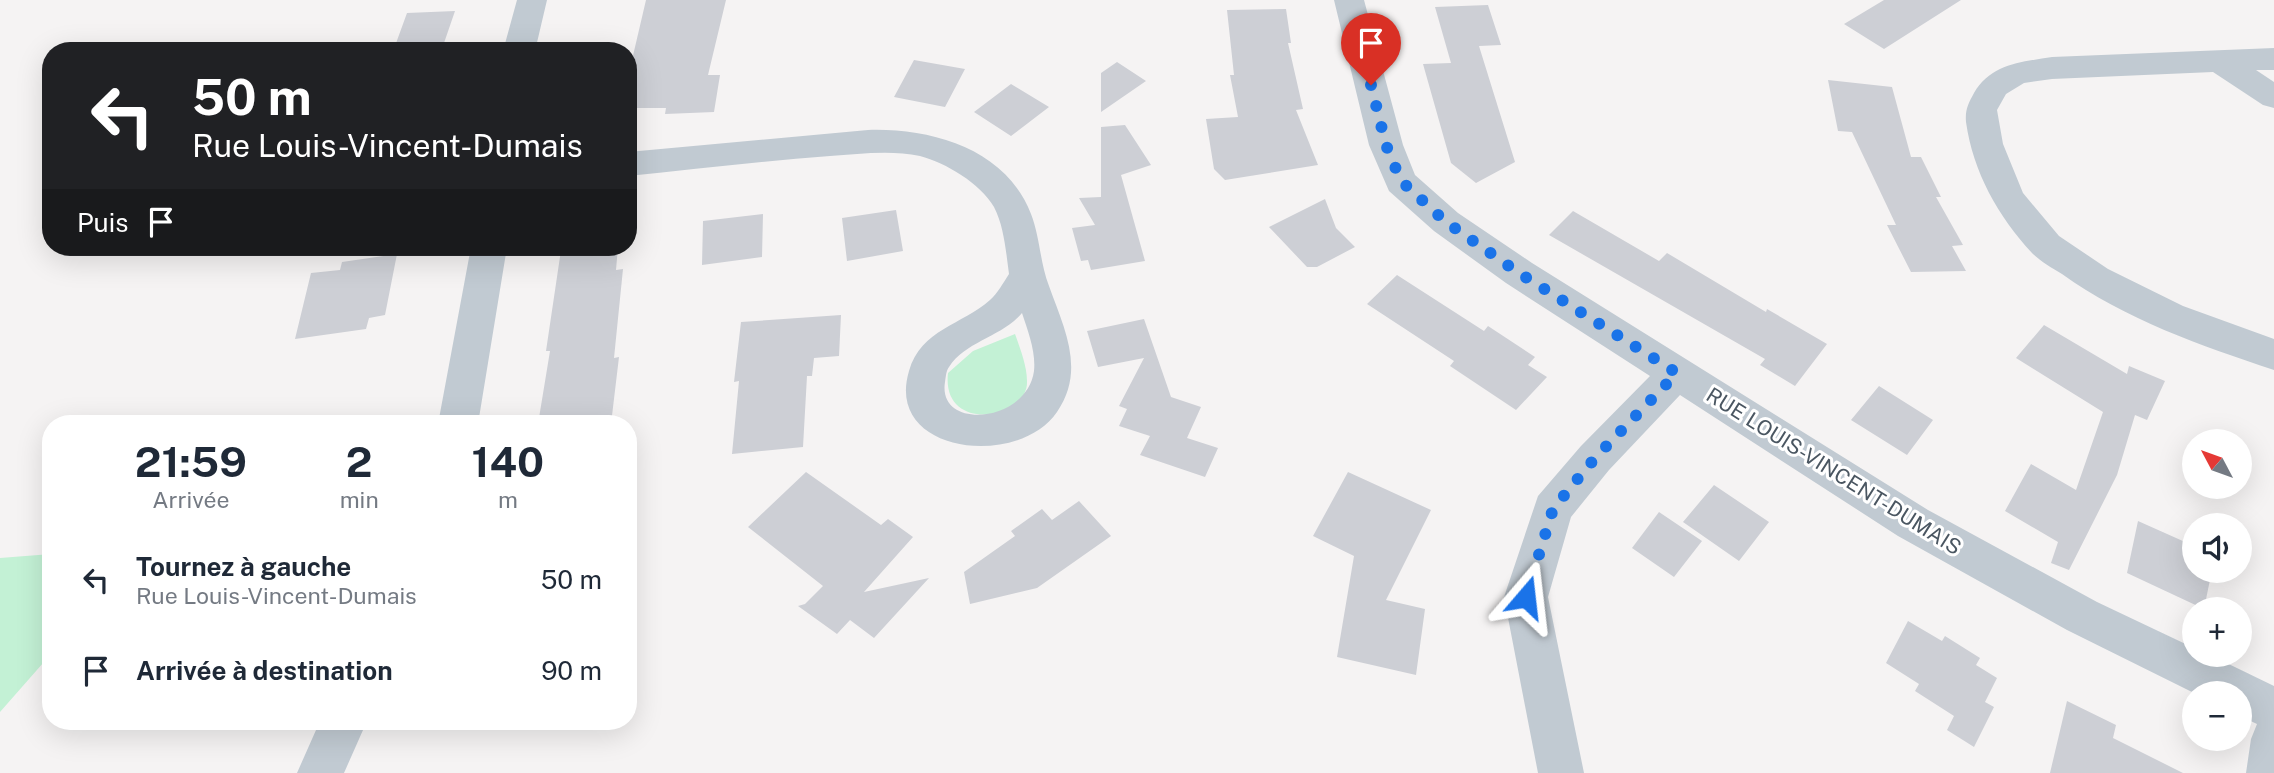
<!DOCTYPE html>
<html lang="fr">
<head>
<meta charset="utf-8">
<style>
	body { margin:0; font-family:"Public Sans",sans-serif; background:#f2f2f3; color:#1f2937; height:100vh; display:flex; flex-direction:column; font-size:26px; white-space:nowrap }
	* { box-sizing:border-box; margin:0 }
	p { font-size:23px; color:#747a83 }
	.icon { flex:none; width:38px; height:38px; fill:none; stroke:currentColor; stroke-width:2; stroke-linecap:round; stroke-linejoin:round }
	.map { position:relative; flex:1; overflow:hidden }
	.panel { position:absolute; left:42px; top:415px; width:595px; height:315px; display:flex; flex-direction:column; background:#fff; border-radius:28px; box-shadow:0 7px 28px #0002 }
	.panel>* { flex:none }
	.banner { position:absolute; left:42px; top:42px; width:595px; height:214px; border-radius:28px; box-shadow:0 7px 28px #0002; background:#202124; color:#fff; overflow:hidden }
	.needle { width:46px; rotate:311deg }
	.fabs { position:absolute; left:2182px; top:429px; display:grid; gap:14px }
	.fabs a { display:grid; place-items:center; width:70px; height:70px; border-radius:50%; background:#fff; box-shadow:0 7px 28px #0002; font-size:35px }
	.pin { position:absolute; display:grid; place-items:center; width:60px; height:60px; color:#fff; margin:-72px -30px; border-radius:50% 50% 50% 0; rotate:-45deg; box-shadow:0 0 7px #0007 }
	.pin .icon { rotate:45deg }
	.me { position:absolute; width:77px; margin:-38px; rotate:17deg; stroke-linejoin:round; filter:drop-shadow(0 0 5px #0008) }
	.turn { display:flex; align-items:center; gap:24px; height:147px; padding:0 35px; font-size:32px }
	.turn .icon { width:91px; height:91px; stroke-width:2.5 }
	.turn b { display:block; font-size:49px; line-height:60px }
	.then { display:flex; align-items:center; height:66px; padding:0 35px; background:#0003; gap:14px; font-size:26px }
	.eta { display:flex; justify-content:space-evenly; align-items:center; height:119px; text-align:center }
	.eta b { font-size:42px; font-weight:700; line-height:49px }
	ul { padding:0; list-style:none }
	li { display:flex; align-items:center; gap:21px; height:91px; padding:0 35px }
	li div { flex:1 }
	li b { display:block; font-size:26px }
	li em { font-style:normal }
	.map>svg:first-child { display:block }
	.green { fill:#c3f1d5 }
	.building { fill:#cdcfd5 }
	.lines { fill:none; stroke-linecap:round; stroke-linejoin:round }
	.minor { fill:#c1cad2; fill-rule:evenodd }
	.route { stroke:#1a73e8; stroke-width:12; stroke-dasharray:0 21.6 }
	.labels { text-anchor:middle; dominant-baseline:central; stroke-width:6; stroke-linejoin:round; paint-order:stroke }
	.street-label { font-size:21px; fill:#4a5661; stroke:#fff }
</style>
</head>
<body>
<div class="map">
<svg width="2274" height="773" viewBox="0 0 2274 773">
	<rect width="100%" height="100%" fill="#f5f3f3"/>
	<path class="green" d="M1015 334C1020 348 1027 366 1027 381 1029 420 941 434 948 373L973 351Z
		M51 554V654L0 712V558Z"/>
	<path class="building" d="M646 0H726L708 75H720L714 112 665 114 666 108H628V77Z
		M1884 0H1961L1884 49 1844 24Z
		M1488 5 1501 45 1479 46 1515 162 1476 183 1451 163 1423 64 1451 63 1435 7Z
		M1286 9 1291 43H1288L1303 109 1296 110 1318 165 1225 180 1214 169 1206 119 1238 117 1230 75H1234L1227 10Z
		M455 11 444 43 395 46 407 13Z
		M914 60 965 69 945 107 894 97Z
		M1117 62 1146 81 1101 112V73Z
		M1828 80 1892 87 1911 157H1921L1941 197H1936L1963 245 1952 246 1966 271 1911 272 1887 225H1896L1852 132 1838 131Z
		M1011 84 1049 107 1011 136 974 112Z
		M1125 125 1151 165 1121 175 1145 261 1091 270 1088 260 1081 261 1072 228 1095 225 1079 198 1101 197V127Z
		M1325 199 1336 228 1355 247 1317 267H1307L1269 227Z
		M896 210 903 251 847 261 842 218Z
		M1573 211 1659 261 1667 253 1766 312 1767 309 1827 344 1795 386 1760 365 1765 359 1549 235Z
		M763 214 762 257 702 265 703 221Z
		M567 247H618L616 270 623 269 614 358 619 357 611 424H538L550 351H546L561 250Z
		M397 254 385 315 369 318 366 329 295 339 311 273 340 270 342 262Z
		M1397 275 1484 331 1488 326 1535 357 1528 365 1547 377 1516 410 1450 366 1454 361 1367 304Z
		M841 315 839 356 814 358 812 376H807L803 447 732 454 739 381 734 382 741 322Z
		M1144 319 1171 397 1201 407 1187 438 1218 448 1205 477 1140 455 1150 436 1119 426 1127 409 1119 406 1144 358 1098 367 1087 331Z
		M2044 325 2127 374 2129 366 2165 381 2147 420 2135 415 2117 475 2069 570 2051 563 2058 542 2005 511 2031 464 2076 490 2103 412 2016 358Z
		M1879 386 1933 420 1907 455 1851 420Z
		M806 472 881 525 888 519 913 537 864 592 929 578 874 638 850 620 837 634 798 606 805 604 823 586 748 527Z
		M1348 472 1431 510 1386 600 1425 609 1416 675 1337 657 1354 556 1313 536Z
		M1714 485 1769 522 1739 561 1683 522Z
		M1079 501 1111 536 1037 588 970 604 964 572 1015 536 1011 531 1042 509 1052 520Z
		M1659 512 1702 541 1674 577 1632 548Z
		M2138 521 2194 546V570H2212L2204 609 2127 573Z
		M1908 621 1942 641 1945 636 1980 658 1976 665 1997 678 1985 702 1994 707 1974 747 1947 730 1954 716 1915 691 1919 684 1886 663Z
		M2067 701 2116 725 2113 738 2183 773H2050Z"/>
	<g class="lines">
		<path class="minor" d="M517 0H547L535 51H503Z
			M1334 0H1364L1403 145 1415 175 1458 213 1532 263 1928 510 2097 602 2194 648V654H2208L2274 686V773H2246L2251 739 2257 724 2240 716V693H2194L2067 630 1898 536 1680 395 1609 470 1571 517 1548 597 1584 773H1538L1504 597 1538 496 1581 446 1650 376 1506 283 1434 231 1389 191 1369 145Z
			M2274 48V70H2256L2274 82V108L2263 105 2213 72 2052 79 2024 83 2006 94 1997 110 2003 144 2023 193 2059 236 2108 269 2183 306 2274 339V370C2202 346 2124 319 2062 274 2052 268 2040 261 2032 253 1998 216 1973 172 1966 122 1965 110 1968 104 1974 93 1991 64 2021 62 2052 57Z
			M868 130C932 128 1006 149 1031 214 1040 237 1040 263 1049 286 1064 328 1086 370 1057 412 1018 469 884 454 909 371 921 329 962 325 990 300 998 293 1003 283 1009 274 1006 252 1004 226 994 207 980 183 946 163 920 156 891 150 859 154 830 156 762 161 695 169 628 176V152ZM1022 313C1028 331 1036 352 1034 371 1027 423 937 431 945 382 946 376 946 371 949 367 966 341 1002 337 1022 313Z
			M471 247H507L478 424H438Z
			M320 721H367L344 773H297Z"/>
	</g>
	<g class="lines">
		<path class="route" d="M1371 85 1386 145 1401 181 1446 222 1519 273 1677 373 1595 458 1553 509 1526 597"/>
	</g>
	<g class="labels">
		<g class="street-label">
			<text transform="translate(1834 471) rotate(32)">RUE LOUIS-VINCENT-DUMAIS</text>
		</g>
	</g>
</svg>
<div class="fabs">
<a><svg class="needle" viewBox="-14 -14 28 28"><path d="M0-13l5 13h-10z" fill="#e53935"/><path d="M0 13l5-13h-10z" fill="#747a83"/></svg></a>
<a><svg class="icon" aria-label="sound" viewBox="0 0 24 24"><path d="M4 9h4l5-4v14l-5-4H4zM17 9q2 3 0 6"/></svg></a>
<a>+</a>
<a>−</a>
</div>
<div class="pin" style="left:1371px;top:85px;background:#d93025"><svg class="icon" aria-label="arrive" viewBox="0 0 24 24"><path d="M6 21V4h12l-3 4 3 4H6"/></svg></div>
<svg class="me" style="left:1526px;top:597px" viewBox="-20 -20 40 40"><path d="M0-17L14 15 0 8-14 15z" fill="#1a73e8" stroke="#fff" stroke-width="4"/></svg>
<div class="banner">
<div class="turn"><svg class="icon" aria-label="left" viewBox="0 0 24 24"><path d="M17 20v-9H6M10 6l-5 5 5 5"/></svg><div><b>50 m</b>Rue Louis-Vincent-Dumais</div></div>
<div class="then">Puis<svg class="icon" aria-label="arrive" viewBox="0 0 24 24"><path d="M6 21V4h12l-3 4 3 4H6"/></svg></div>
</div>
<section class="panel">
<div class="eta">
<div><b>21:59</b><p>Arrivée</p></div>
<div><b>2</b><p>min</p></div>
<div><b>140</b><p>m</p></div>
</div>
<ul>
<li><svg class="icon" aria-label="left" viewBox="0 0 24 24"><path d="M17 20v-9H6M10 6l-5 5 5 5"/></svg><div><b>Tournez à gauche</b><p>Rue Louis-Vincent-Dumais</p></div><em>50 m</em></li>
<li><svg class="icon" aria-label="arrive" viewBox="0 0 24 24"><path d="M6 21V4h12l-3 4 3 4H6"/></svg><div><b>Arrivée à destination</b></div><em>90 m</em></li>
</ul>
</section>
</div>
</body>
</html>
